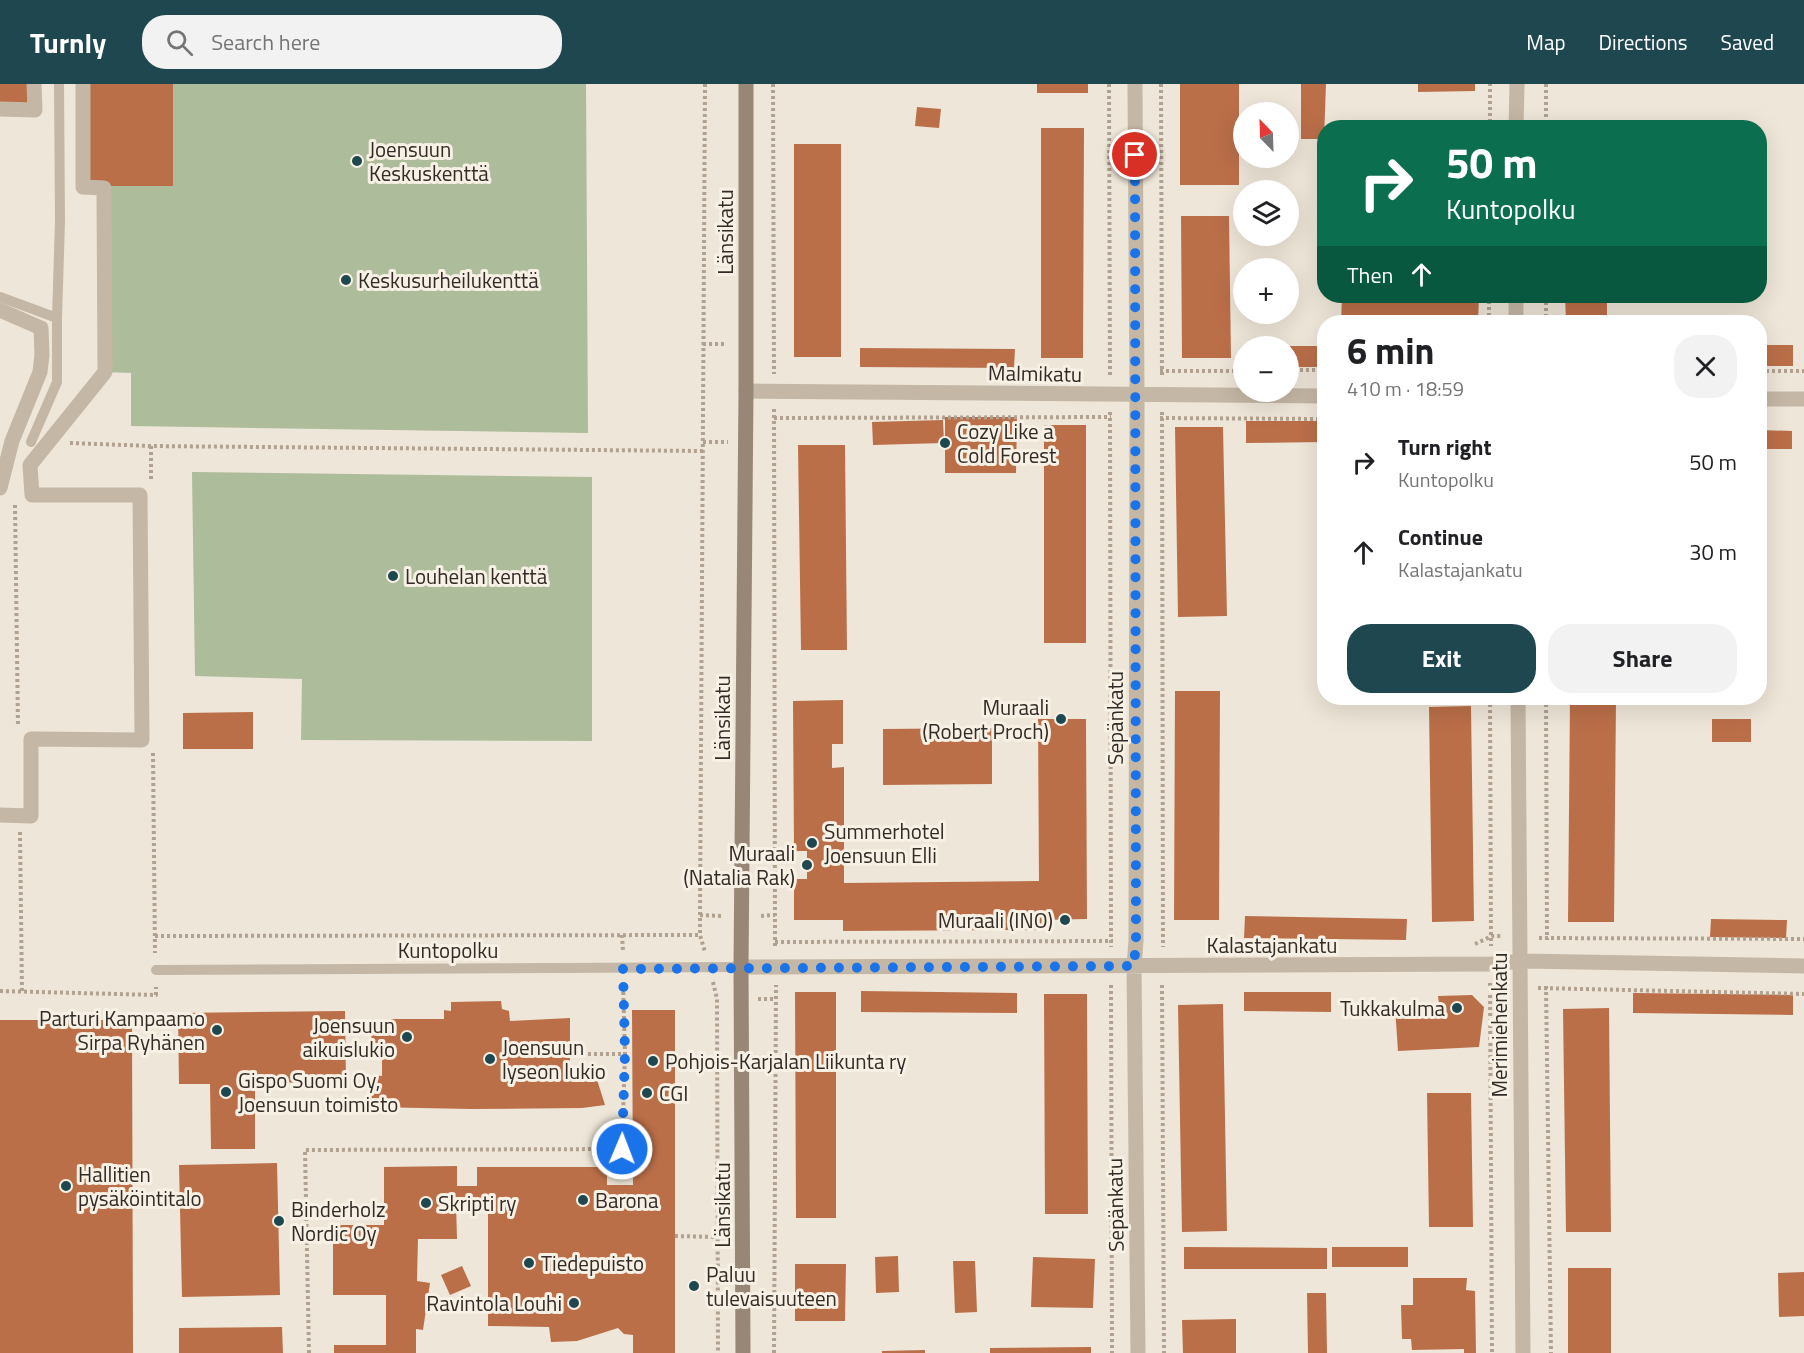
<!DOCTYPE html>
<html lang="en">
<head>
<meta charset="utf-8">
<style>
	body { margin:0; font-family:"Titillium Web",sans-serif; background:#f2f2f2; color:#202124; height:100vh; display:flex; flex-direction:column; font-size:22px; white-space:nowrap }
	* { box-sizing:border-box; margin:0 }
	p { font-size:20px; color:#757577 }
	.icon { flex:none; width:33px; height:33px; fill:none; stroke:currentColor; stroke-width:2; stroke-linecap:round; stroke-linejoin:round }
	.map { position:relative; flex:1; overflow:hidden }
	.drawer { position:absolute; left:1317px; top:231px; width:450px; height:390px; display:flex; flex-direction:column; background:#fff; border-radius:24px; box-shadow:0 6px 24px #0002 }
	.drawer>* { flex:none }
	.guide { position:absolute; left:1317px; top:36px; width:450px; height:183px; border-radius:24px; box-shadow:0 6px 24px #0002; background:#0b6e4f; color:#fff; overflow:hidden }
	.needle { width:39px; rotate:337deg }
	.fabs { position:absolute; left:1233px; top:18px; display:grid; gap:12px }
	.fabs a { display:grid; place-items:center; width:66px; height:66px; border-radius:50%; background:#fff; box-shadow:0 6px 24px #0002; font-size:30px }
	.pin { position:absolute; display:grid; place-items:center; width:51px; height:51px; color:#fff; margin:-26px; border:3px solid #fff; border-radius:50%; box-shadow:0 2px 6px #0007 }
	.me { position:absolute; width:66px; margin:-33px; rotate:1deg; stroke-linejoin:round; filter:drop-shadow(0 0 4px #0008) }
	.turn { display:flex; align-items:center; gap:21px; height:126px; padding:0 30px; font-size:27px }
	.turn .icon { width:78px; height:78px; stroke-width:2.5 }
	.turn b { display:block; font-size:42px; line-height:51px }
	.then { display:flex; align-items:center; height:57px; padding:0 30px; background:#0003; gap:12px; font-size:22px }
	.round { display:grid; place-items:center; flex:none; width:63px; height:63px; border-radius:24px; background:#f2f2f2 }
	.overview { display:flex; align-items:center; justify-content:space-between; height:102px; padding:0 30px }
	h1 { font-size:36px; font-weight:700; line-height:45px }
	.button { display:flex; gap:12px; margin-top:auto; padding:12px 30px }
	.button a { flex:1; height:69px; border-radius:24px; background:#1f474f; color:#fff; font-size:24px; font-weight:700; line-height:69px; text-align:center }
	.button a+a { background:#f2f2f2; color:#202124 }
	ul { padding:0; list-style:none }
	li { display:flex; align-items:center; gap:18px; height:90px; padding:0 30px }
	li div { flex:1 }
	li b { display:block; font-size:22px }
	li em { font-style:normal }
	header { display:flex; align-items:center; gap:36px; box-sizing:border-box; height:84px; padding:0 30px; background:#1f474f; color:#fff }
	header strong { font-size:28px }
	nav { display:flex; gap:33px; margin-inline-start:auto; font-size:21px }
	.search { width:420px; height:54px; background:#f2f2f2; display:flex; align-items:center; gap:15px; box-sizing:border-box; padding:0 21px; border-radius:24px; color:#757577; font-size:22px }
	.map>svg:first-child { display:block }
	.green { fill:#adbc9a }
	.building { fill:#bb6f49 }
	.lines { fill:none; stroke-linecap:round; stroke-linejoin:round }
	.path { stroke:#b1a190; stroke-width:4; stroke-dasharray:3 3; stroke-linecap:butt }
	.lane { stroke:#c5b7a5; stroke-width:10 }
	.street { stroke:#c5b7a5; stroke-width:15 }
	.secondary { stroke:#988677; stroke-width:15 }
	.route { stroke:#1a73e8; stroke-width:10; stroke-dasharray:0 18 }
	.poi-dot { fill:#1f474f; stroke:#f7f0e4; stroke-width:2 }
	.labels { text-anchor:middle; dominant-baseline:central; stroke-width:6; stroke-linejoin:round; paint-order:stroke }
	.poi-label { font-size:21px; fill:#322b26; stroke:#f7f0e4; text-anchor:start }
	.street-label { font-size:21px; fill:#322b26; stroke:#f7f0e4 }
</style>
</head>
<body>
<header>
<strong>Turnly</strong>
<div class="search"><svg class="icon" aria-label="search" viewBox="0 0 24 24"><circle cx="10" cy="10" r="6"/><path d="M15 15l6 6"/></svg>Search here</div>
<nav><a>Map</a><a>Directions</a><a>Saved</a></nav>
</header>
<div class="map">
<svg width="1804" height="1269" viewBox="0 0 1804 1269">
	<rect width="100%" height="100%" fill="#eee6d8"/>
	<path class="green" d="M85 0H586L588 349 131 342V289L105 288 104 102Z
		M192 388 592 393V657L301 656 302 595 195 592Z"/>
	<path class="building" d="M0 0H33L34 25 0 24Z
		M85 0H173V102H84Z
		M1037 0H1088V9H1037Z
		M1180 0H1239V101H1180Z
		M1301 0H1326L1324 55H1301Z
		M1418 0H1475V7L1418 8Z
		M917 23 941 25 939 44 915 42Z
		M1041 44H1084L1083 274H1041Z
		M794 60H841V273H794Z
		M1181 132H1229L1231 274H1182Z
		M1342 212H1479L1478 238H1341Z
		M1565 212H1607V238H1566Z
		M1760 261H1793V282H1760Z
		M1288 262H1324V283H1288Z
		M860 264 1015 265 1014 284 860 283Z
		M945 333H1017L1016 389H945Z
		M943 336 944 359 873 361 872 338Z
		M1246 337H1324V358L1246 359Z
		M1044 341H1086V559H1044Z
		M1175 343H1223L1227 532 1178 533Z
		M1760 346 1792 347V365H1760Z
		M798 361H845L847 566H801Z
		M1175 607H1220L1219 836H1174Z
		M1570 615H1616L1614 838H1568Z
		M843 616V660H832V684L844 683V799L1039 797 1038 635H1086L1087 835 1042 836V846L843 847V836H794V795H807V767H794L793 617Z
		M1471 622 1474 837 1432 838 1429 623Z
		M253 628V665H183V629Z
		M1712 635H1751V658H1712Z
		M992 644V700L883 701V645Z
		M1245 832 1407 835 1406 856 1244 854Z
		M1711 835 1787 836 1786 854 1710 853Z
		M861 907 1017 909V929L861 928Z
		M795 908H836V1134H796Z
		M1244 908H1331V928L1244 927Z
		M1633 909 1793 911V931L1633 929Z
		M1044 910H1087L1088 1130H1045Z
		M1472 911 1484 923 1479 963 1398 967 1395 923 1439 920 1438 912Z
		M501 917 502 925 509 927 510 937 570 934V986H580L592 980 605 1021 582 1024 471 1025 371 1023 372 991 382 992V964H371L372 941H383L384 935H444V926L451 927V918Z
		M1223 920 1227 1147 1182 1148 1178 921Z
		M1609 924 1611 1148H1566L1563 925Z
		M632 926H675V1269H633V1251L624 1250 618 1244 577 1257 551 1258 549 1243 488 1242V1119H456L457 1155H418L417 1197 430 1199 423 1246 416 1245V1269H334V1261H386V1211H333V1141H384V1083L457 1082V1102H477V1083H607V1101H633Z
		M345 927 346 998 255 999V1065H211L210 1000H179L178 929Z
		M0 936H132L133 1269H0Z
		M1427 1009H1471L1473 1143H1429Z
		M277 1079 280 1211 182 1213 179 1081Z
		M1184 1163 1327 1164V1185H1184Z
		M1332 1163H1408V1183H1332Z
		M898 1172 899 1208 876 1209 875 1173Z
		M1033 1173 1095 1175 1093 1224 1031 1223Z
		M953 1177H975L977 1228 955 1229Z
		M795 1180H846L845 1237H795Z
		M462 1182 471 1202 450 1211 441 1191Z
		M1568 1184H1611V1269H1568Z
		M1804 1188V1232L1779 1233 1778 1189Z
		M1413 1194H1467L1466 1206 1475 1207 1476 1269H1464V1265L1412 1266 1411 1255H1402L1401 1221H1413Z
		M1307 1209H1326L1327 1269H1308Z
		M1236 1235V1269H1183L1182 1236Z
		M282 1243 283 1269H179V1244Z
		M1091 1263V1269H990V1264Z
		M925 1266V1269H882V1267Z"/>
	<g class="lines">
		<path class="path" d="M705 0 700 831V851L705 868
			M773 0 774 290
			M1109 0 1110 293
			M1161 0 1162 293
			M1546 0V44
			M1490 44V0
			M1546 212V238
			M1489 238V212
			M703 260H726
			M1288 286H1324
			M1160 287H1244
			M1760 287H1804
			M774 325 775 863
			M1110 328 1111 863
			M1162 328 1163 863
			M774 334 1111 333
			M1160 334 1324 335
			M703 358H728
			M70 359 151 362 703 367
			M151 362V398
			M15 421 18 642
			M1490 614 1491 862
			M1546 614 1547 856
			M153 669 155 869
			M20 748 22 908
			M700 831 723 832
			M761 832 775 831
			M622 851 623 867
			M155 852 700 851
			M1539 854 1804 855
			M775 858 1113 857
			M1475 860 1492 852H1501
			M713 898 717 915 718 1269
			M1490 899 1492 1269
			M1111 901 1112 1269
			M1162 901 1164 1269
			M1546 902 1551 1269
			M1538 904 1804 910
			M0 907 156 911V903
			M758 915H776
			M570 970H625L623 899
			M675 1152 717 1153
			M309 1269 305 1066 622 1065 625 970
			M774 1269 776 901"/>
		<path class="lane" d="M0 213 57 234
			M31 358 57 298V234L60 137 59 0
			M156 886 741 883"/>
		<path class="street" d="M1135 0 1137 311 1136 857 1134 882 1138 1269
			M0 25 35 26 34 0
			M1516 44 1517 0
			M0 226 41 244 42 271 40 288 12 357 0 404
			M1516 238V212
			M746 307 1324 312
			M1760 315H1804
			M1518 614 1523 1269
			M0 731 31 732V655L142 656 140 411H32L30 381 105 288 104 104 83 103V0
			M741 883 1491 880 1521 877 1804 882"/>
		<path class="secondary" d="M743 1269 741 883 746 307V0"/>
	</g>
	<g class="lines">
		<path class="route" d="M622 1065 625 969 623 885 1134 882 1136 857 1135 71"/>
	</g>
	<g class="poi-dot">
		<circle cx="357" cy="77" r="6"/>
		<circle cx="346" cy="196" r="6"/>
		<circle cx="945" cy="359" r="6"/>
		<circle cx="393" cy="492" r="6"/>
		<circle cx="1061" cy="635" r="6"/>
		<circle cx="812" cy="759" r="6"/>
		<circle cx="807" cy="781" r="6"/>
		<circle cx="1065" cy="836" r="6"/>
		<circle cx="1457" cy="924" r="6"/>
		<circle cx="217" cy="946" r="6"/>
		<circle cx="407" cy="953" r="6"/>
		<circle cx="490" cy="975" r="6"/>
		<circle cx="653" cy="977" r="6"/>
		<circle cx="226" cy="1008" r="6"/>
		<circle cx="647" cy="1009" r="6"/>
		<circle cx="66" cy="1102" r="6"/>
		<circle cx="583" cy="1116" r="6"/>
		<circle cx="426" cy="1119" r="6"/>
		<circle cx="279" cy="1137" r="6"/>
		<circle cx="529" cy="1179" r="6"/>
		<circle cx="694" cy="1202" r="6"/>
		<circle cx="574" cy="1219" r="6"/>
	</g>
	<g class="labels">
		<g class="poi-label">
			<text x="369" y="65">Joensuun<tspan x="369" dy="24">Keskuskenttä</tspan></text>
			<text x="358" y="196">Keskusurheilukenttä</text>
			<text x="957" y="347">Cozy Like a<tspan x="957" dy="24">Cold Forest</tspan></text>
			<text x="405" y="492">Louhelan kenttä</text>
			<text x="1049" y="623" text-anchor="end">Muraali<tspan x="1049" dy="24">(Robert Proch)</tspan></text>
			<text x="824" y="747">Summerhotel<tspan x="824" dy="24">Joensuun Elli</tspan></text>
			<text x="795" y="769" text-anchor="end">Muraali<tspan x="795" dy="24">(Natalia Rak)</tspan></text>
			<text x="1053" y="836" text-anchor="end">Muraali (INO)</text>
			<text x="1445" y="924" text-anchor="end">Tukkakulma</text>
			<text x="205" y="934" text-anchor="end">Parturi Kampaamo<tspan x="205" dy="24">Sirpa Ryhänen</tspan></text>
			<text x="395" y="941" text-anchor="end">Joensuun<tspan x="395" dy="24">aikuislukio</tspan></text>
			<text x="502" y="963">Joensuun<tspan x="502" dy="24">lyseon lukio</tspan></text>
			<text x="665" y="977">Pohjois-Karjalan Liikunta ry</text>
			<text x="238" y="996">Gispo Suomi Oy,<tspan x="238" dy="24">Joensuun toimisto</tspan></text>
			<text x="659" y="1009">CGI</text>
			<text x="78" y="1090">Hallitien<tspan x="78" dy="24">pysäköintitalo</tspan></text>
			<text x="595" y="1116">Barona</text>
			<text x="438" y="1119">Skripti ry</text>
			<text x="291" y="1125">Binderholz<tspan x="291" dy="24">Nordic Oy</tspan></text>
			<text x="541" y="1179">Tiedepuisto</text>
			<text x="706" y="1190">Paluu<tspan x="706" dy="24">tulevaisuuteen</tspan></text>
			<text x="562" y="1219" text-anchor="end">Ravintola Louhi</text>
		</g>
		<g class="street-label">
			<text transform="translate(725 148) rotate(-90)">Länsikatu</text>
			<text transform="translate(1035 289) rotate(1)">Malmikatu</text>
			<text transform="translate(722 634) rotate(-90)">Länsikatu</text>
			<text transform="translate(1115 634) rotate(-90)">Sepänkatu</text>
			<text x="1272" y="861">Kalastajankatu</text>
			<text x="448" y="866">Kuntopolku</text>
			<text transform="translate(1499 941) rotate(-90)">Merimiehenkatu</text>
			<text transform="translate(722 1121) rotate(-90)">Länsikatu</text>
			<text transform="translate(1115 1121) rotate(-91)">Sepänkatu</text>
		</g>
	</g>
</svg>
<div class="fabs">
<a><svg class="needle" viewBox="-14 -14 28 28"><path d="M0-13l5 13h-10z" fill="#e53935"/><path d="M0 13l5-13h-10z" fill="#757577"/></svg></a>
<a><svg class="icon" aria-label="layers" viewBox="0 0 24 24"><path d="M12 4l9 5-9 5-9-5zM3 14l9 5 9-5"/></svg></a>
<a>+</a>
<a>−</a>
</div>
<div class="pin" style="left:1135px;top:71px;background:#d93025"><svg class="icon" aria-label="arrive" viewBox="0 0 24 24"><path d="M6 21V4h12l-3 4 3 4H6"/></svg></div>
<svg class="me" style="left:622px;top:1065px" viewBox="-20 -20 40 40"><circle r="17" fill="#1a73e8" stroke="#fff" stroke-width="3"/><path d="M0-11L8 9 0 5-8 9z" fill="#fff"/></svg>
<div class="guide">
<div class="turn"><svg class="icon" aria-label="right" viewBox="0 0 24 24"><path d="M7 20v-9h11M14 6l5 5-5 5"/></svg><div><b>50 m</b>Kuntopolku</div></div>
<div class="then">Then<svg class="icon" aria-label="ahead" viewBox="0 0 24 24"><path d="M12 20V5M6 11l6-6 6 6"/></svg></div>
</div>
<section class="drawer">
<div class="overview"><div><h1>6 min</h1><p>410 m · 18:59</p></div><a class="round"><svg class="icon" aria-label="close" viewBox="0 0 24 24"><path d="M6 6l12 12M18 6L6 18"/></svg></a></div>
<ul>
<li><svg class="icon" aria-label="right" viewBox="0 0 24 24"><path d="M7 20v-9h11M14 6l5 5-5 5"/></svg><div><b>Turn right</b><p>Kuntopolku</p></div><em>50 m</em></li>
<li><svg class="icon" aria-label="ahead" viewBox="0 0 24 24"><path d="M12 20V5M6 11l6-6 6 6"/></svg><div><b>Continue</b><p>Kalastajankatu</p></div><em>30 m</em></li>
</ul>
<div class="button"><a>Exit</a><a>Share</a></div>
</section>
</div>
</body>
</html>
